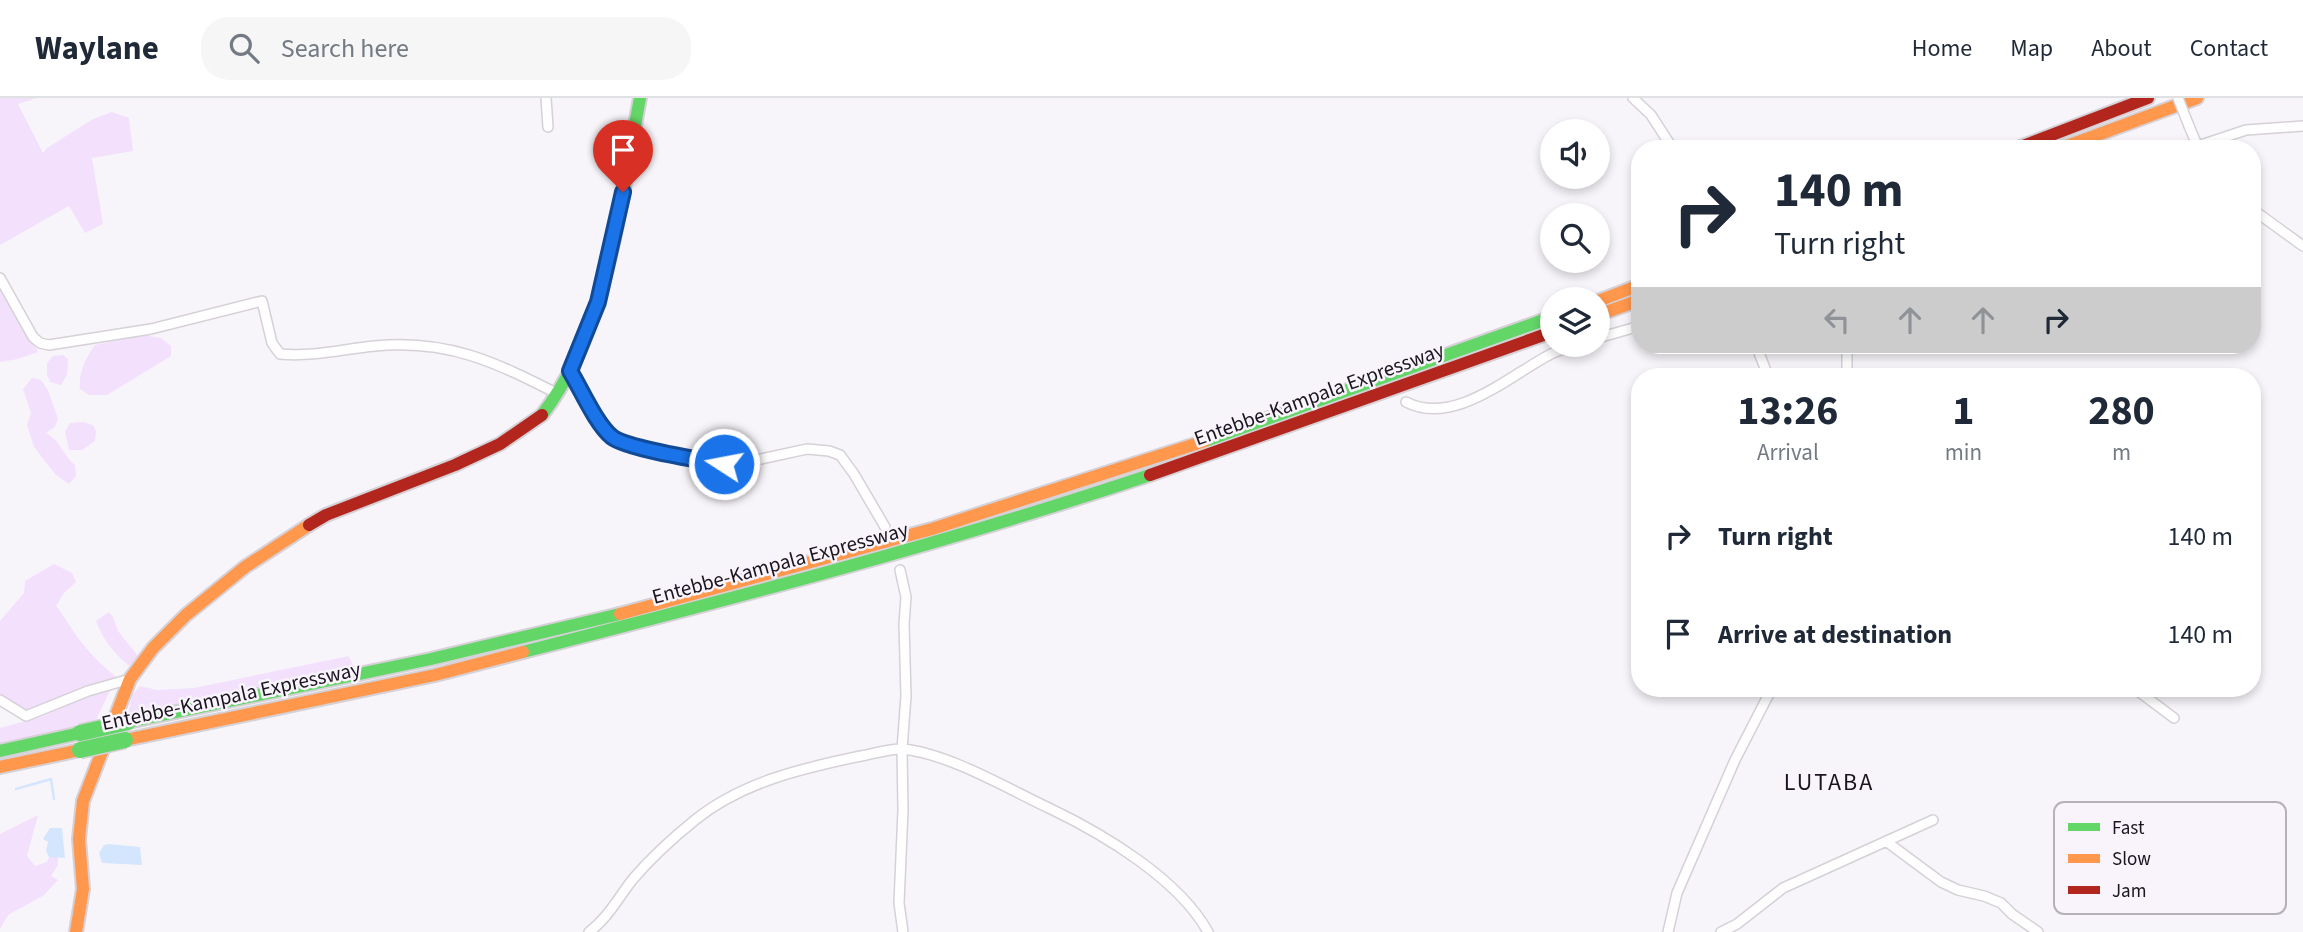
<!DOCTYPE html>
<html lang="en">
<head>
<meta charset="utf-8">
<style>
	body { margin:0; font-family:"Source Sans 3",sans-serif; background:#f6f6f7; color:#1f2937; height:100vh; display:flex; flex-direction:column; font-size:26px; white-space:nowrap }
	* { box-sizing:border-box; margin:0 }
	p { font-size:23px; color:#747a83 }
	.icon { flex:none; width:38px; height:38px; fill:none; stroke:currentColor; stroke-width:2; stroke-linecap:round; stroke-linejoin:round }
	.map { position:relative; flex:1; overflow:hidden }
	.details { position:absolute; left:1631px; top:270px; width:630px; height:329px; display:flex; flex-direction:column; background:#fff; border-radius:28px; box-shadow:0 4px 10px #0003 }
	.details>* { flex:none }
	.banner { position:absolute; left:1631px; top:42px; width:630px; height:214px; border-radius:28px; box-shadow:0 4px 10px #0003; background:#fff; color:#1f2937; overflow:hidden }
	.fabs { position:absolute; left:1540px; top:21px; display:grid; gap:14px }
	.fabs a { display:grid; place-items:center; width:70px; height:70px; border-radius:50%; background:#fff; box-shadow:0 4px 10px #0003; font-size:35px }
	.pin { position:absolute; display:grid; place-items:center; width:60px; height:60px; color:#fff; margin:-72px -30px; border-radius:50% 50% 50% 0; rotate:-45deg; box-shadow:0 0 7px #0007 }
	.pin .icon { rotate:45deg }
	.me { position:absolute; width:77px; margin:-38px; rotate:281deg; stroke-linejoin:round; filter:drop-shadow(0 0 5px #0008) }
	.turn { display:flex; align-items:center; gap:24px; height:147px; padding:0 28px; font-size:32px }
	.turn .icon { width:91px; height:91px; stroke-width:2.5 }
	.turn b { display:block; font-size:49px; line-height:60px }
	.lanes { display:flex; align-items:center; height:66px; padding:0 28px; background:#0003; justify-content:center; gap:35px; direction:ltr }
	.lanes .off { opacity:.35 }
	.eta { display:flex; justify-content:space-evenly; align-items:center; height:119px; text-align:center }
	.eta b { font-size:42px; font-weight:700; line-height:49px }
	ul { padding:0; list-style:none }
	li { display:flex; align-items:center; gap:21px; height:98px; padding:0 28px }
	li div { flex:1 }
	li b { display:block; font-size:26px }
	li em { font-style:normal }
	header { display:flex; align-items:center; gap:42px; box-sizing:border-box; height:98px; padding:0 35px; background:#fff; border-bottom:2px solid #e0e1e3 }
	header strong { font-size:33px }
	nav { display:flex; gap:38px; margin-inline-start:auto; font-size:24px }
	.search { width:490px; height:63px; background:#f6f6f7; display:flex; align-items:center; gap:18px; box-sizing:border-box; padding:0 24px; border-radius:28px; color:#747a83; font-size:26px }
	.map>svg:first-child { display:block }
	.green { fill:#f2e0fc }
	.water { fill:#d3e6fd }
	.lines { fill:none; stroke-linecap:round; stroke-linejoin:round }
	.stream { stroke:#d3e6fd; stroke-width:2.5 }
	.street-casing { stroke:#d5d1d7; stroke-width:12 }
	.fast-casing { stroke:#d5d1d7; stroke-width:16 }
	.slow-casing { stroke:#d5d1d7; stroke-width:16 }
	.jam-casing { stroke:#d5d1d7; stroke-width:16 }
	.street { stroke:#fefefe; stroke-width:9 }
	.fast { stroke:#63d668; stroke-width:12 }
	.slow { stroke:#ff974d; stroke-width:12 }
	.jam { stroke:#b3261e; stroke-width:12 }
	.street-bridge-casing { stroke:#d5d1d7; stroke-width:12; stroke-linecap:butt }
	.fast-bridge-casing { stroke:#d5d1d7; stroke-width:19; stroke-linecap:butt }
	.street-bridge { stroke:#fefefe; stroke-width:9 }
	.fast-bridge { stroke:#63d668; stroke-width:16 }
	.route-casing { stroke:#114b97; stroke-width:18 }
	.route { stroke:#1a73e8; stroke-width:12 }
	.labels { text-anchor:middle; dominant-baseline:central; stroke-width:5; stroke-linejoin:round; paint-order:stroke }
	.street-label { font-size:21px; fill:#1b161e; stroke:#f9f3fc }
	.quarter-label { font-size:24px; letter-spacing:2px; fill:#1b161e; stroke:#f9f3fc }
	.key { fill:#f9f3fc; stroke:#b6b1b9; stroke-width:2 }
	.key-label { font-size:19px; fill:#1b161e }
</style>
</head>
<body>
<header>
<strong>Waylane</strong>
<div class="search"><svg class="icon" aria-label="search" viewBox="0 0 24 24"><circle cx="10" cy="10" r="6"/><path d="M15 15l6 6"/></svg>Search here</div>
<nav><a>Home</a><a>Map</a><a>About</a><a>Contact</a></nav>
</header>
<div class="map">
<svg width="2303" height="834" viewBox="0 0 2303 834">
	<rect width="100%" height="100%" fill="#f8f5fa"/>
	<path class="green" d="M0 0H37L18 6 43 55 47 50 93 21 112 14 129 20 133 53 92 60 103 126 85 135 69 108 0 147Z
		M0 192 38 254 18 261 0 264Z
		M143 237 161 240 171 248V258L107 297H89L80 291C78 276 86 259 95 247Z
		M63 257 68 261 67 277 61 287 50 284 47 276V265L53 258Z
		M32 280 41 282 48 292 58 321 55 329 46 335C60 342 63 357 75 367L76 378 69 386 56 377 34 349 27 327 31 315 23 291Z
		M83 324 93 327 96 333 95 343 82 352H69L65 334 70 325Z
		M54 466 72 475 76 484 64 495 56 508C66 520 72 533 82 545 91 557 106 571 118 580L88 588 25 615 0 596V523L24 495 25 483Z
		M109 514 113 519 118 533 138 558 129 568C114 555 103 542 96 523Z
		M349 558 353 568 127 621 132 597 140 588 157 592 194 590Z
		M110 593 94 626 0 647V630L43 618 90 597Z
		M38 717 27 758 35 768 47 764 49 759H58V767L51 778 58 782 44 797 8 817 0 831V736Z"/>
	<path class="water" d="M50 730H62L65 760 49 759 46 753 48 744 43 741Z
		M109 746 140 749 142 767 102 765 99 755 104 747Z"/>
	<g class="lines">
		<path class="stream" d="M16 691 51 681 54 701"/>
		<g class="street-casing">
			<path id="street" d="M546 0 548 29
				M1633 0 1651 17 1673 51
				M2189 28 2197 47
				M2189 51 2246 32 2303 28
				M2252 111 2303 148
				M0 180 33 239 40 245 49 247 151 231 262 203 272 245 280 256C313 259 343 251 375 248 448 241 495 264 558 296
				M1598 240 1640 228
				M1756 247 1768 278
				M1847 247V278
				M571 273 610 337 639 349 724 366 747 364 807 351 829 353 840 357 854 376 885 429
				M1406 304C1454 329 1510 277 1551 256 1559 252 1568 250 1577 247
				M900 472 906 499 904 526 906 598 902 651 903 712 899 805 903 834
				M2134 590 2174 620
				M0 602 26 618 88 593 130 581
				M1887 744 1941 784 1958 792 1984 798 2001 805 2012 816 2038 834
				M589 834C608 820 618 800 633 781 650 761 674 739 695 722 742 684 803 670 861 658 874 656 891 650 903 651 950 656 1008 691 1051 711 1103 736 1179 781 1208 834
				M1668 834 1677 795 1735 662 1772 590
				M1721 834 1737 826 1783 790 1933 722"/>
		</g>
		<g class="fast-casing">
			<path id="fast" d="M542 317C608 232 620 104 640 0
				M1205 343 1552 219
				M523 554C734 500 944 446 1150 377
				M128 624 431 561 620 516
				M0 653 80 635"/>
		</g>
		<g class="slow-casing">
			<path id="slow" d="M2059 51 2197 0
				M1598 203 1640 187
				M1598 217 1640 202
				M620 516 932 431 1205 343
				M125 642 435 577 523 554
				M0 669 80 652
				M76 834 83 791 79 741 83 703 130 581 153 550 186 517 245 469 309 427"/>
		</g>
		<g class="jam-casing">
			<path id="jam" d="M2015 51 2148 0
				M1150 377 1552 234
				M309 427 326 417 455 367 500 346 542 317"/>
		</g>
		<use href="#street" class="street"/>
		<use href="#fast" class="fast"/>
		<use href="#slow" class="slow"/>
		<use href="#jam" class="jam"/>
		<g class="street-bridge-casing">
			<path id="street-bridge" d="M2178 0 2189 28"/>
		</g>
		<g class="fast-bridge-casing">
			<path id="fast-bridge" d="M80 635 128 624
				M80 652 125 642"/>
		</g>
		<use href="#street-bridge" class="street-bridge"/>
		<use href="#fast-bridge" class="fast-bridge"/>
	</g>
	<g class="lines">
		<g class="route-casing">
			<path id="route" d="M623 94 598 204 570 273C581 291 596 326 612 339 628 351 701 362 724 366"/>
		</g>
		<use href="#route" class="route"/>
	</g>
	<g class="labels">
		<g class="street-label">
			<text transform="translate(1319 296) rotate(-20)">Entebbe-Kampala Expressway</text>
			<text transform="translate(780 465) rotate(-15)">Entebbe-Kampala Expressway</text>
			<text transform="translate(231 598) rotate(-12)">Entebbe-Kampala Expressway</text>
		</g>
		<g class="quarter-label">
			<text x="1829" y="684">LUTABA</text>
		</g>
	</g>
	<rect x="2054" y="704" width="232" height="112" rx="10" class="key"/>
	<rect x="2068" y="725" width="32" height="8" fill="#63d668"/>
	<rect x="2068" y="756" width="32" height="9" fill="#ff974d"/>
	<rect x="2068" y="788" width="32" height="8" fill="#b3261e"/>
	<g class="key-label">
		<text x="2112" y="736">Fast</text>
		<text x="2112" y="767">Slow</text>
		<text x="2112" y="799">Jam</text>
	</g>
</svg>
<div class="fabs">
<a><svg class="icon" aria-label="sound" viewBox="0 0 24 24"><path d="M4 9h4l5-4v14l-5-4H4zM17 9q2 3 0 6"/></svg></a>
<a><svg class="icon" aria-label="search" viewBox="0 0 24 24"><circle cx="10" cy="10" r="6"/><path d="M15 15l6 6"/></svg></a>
<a><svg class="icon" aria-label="layers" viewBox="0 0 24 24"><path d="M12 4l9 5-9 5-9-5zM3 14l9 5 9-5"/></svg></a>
</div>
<div class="pin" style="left:623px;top:94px;background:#d93025"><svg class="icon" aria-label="arrive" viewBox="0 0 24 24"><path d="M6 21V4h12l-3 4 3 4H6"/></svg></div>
<svg class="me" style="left:724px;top:366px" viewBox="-20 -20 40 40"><circle r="17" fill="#1a73e8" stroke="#fff" stroke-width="3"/><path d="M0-11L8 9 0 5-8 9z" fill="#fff"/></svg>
<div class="banner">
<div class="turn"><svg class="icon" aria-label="right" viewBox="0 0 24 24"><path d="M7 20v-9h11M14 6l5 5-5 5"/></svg><div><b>140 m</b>Turn right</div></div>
<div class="lanes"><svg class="icon off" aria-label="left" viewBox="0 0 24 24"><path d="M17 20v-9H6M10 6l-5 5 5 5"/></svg><svg class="icon off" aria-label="ahead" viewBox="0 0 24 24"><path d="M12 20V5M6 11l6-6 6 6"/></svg><svg class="icon off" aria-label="ahead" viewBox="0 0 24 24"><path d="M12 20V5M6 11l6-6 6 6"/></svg><svg class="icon" aria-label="right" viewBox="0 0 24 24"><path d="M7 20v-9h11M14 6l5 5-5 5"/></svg></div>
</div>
<section class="details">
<div class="eta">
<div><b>13:26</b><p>Arrival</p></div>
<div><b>1</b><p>min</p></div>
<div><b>280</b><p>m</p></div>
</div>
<ul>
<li><svg class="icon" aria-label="right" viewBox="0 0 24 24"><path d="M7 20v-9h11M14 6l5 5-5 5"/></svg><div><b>Turn right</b></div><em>140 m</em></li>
<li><svg class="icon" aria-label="arrive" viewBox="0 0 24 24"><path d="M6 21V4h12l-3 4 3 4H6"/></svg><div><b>Arrive at destination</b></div><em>140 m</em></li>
</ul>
</section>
</div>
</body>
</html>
